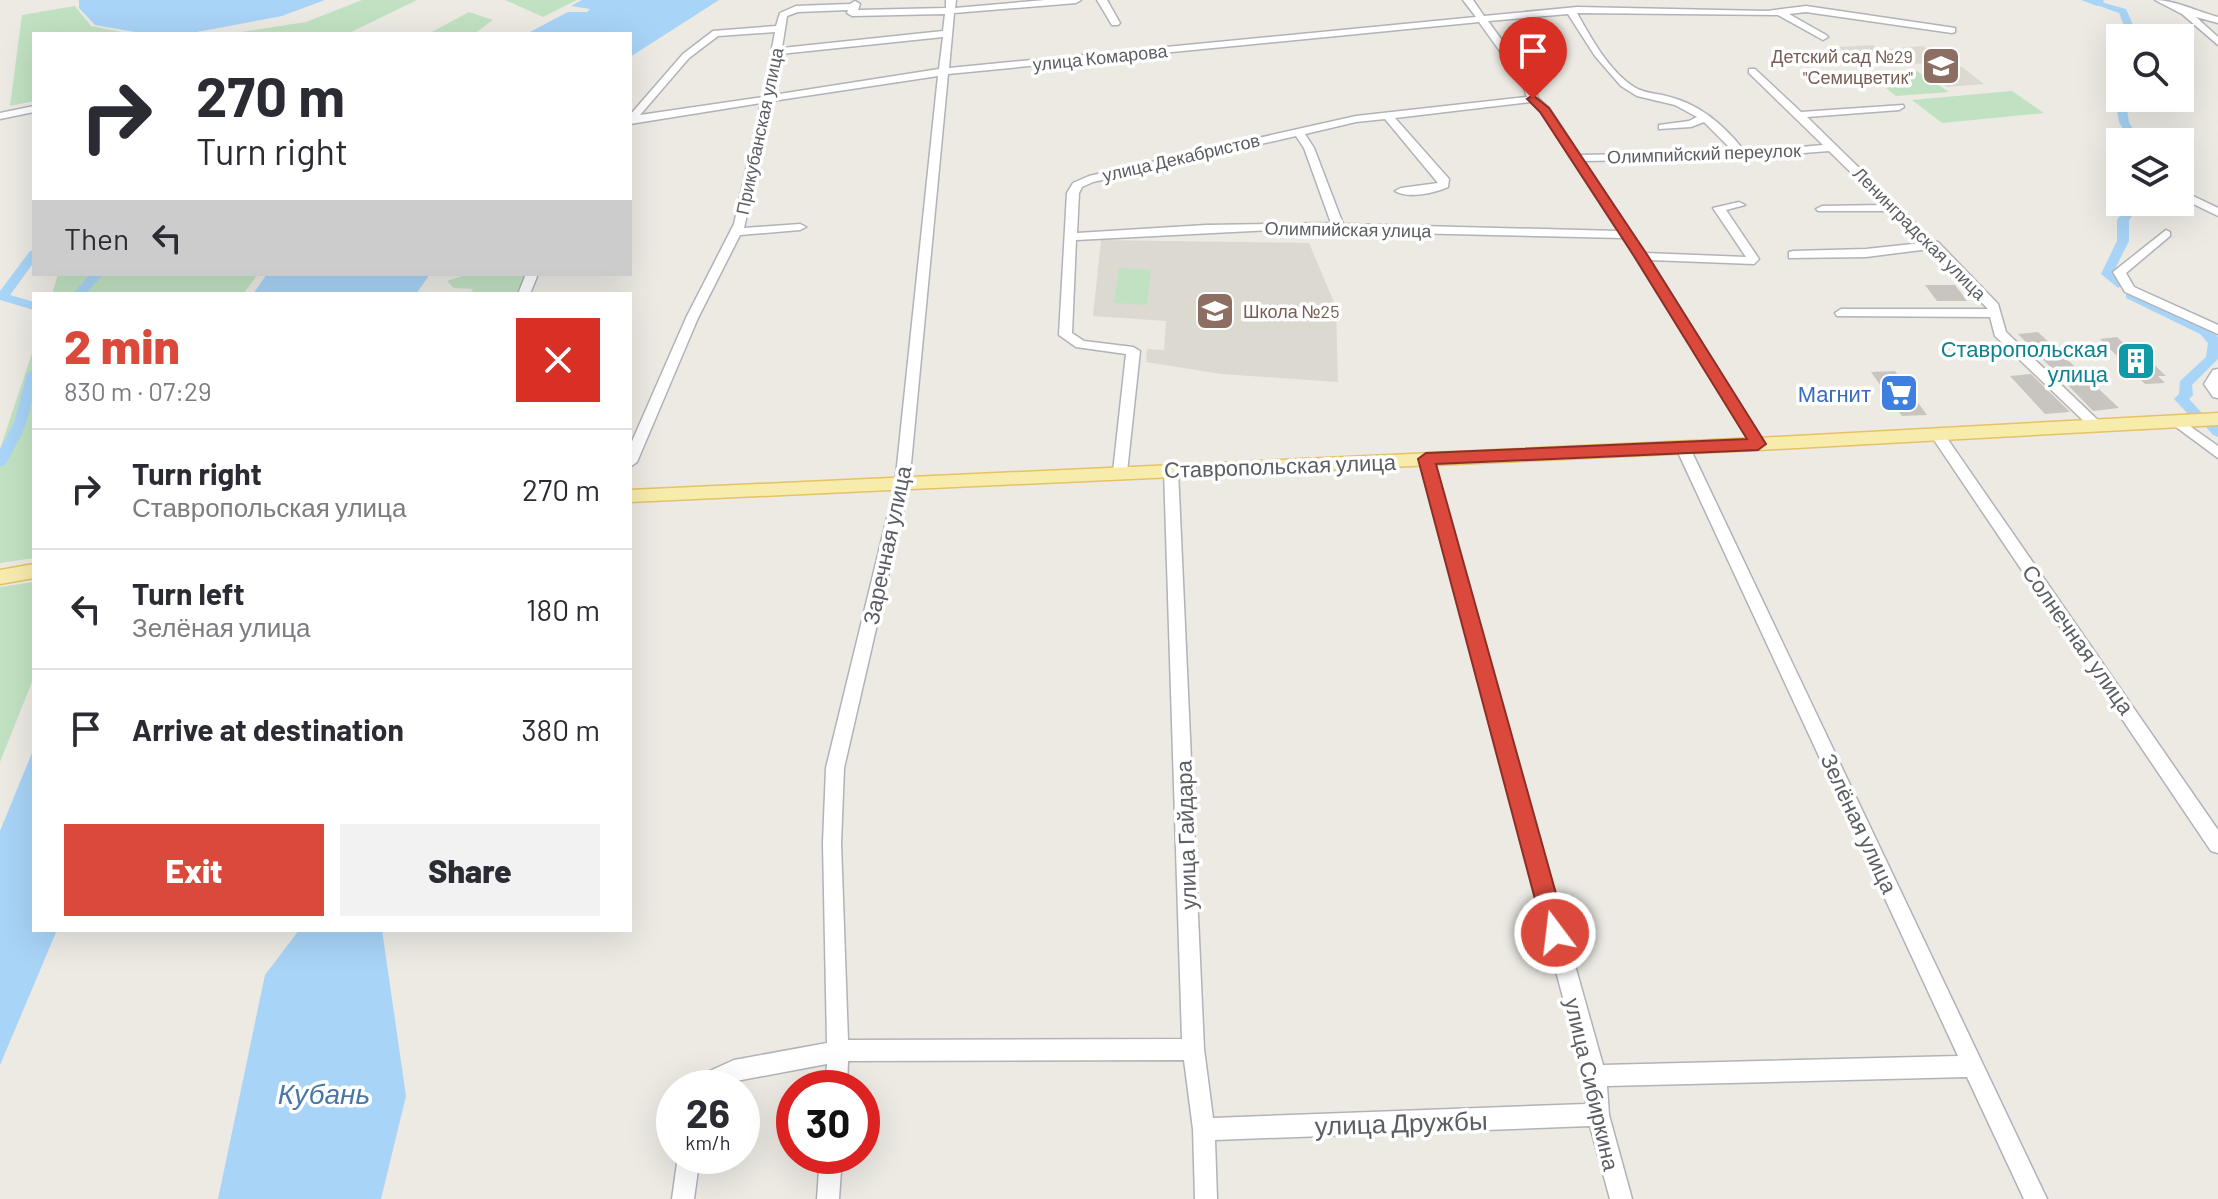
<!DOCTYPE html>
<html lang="en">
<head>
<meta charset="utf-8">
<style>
	body { margin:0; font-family:Barlow,sans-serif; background:#f2f2f3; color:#2b2b33; height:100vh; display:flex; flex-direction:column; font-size:30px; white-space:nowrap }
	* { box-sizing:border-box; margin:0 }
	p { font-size:26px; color:#7c7c81 }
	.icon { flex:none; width:44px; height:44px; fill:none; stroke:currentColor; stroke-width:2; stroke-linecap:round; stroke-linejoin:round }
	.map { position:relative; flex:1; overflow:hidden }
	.drawer { position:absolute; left:32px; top:292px; width:600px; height:640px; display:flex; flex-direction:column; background:#fff; border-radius:0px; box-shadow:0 8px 32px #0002 }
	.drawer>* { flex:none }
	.hud { position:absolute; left:32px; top:32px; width:600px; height:244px; border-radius:0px; box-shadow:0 8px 32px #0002; background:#fff; color:#2b2b33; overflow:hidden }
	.controls { position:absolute; left:2106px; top:24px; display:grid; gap:16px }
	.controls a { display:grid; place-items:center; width:88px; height:88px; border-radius:0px; background:#fff; box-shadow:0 8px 32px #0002; font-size:40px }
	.speed { position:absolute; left:656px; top:1070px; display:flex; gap:16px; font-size:40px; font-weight:700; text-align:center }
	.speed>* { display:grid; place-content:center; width:104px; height:104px; border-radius:50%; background:#fff; box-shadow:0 8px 32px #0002; line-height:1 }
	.speed small { font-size:20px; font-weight:400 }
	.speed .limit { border:12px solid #d22; background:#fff; color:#111 }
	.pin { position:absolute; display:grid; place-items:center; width:68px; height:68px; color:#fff; margin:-82px -34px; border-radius:50% 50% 50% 0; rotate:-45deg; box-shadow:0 0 8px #0007 }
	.pin .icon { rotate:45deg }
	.me { position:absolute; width:88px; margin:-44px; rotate:345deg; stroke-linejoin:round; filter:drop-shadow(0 0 6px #0008) }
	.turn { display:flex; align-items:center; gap:28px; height:168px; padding:0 32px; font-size:36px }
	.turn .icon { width:104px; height:104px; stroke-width:2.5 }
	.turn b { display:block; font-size:56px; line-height:68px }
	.then { display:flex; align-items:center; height:76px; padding:0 32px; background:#0003; gap:16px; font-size:30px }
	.round { display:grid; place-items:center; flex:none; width:84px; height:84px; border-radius:0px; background:#f2f2f3 }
	.head { display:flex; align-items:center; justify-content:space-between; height:136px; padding:0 32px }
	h1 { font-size:48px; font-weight:800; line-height:60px; color:#da493c }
	.cta { display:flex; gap:16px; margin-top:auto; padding:16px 32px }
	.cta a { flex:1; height:92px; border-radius:0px; background:#da493c; color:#fff; font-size:32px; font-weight:800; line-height:92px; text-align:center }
	.cta a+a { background:#f2f2f3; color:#2b2b33 }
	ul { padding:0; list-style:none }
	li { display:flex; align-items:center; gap:24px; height:120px; padding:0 32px; border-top:2px solid #e1e1e2 }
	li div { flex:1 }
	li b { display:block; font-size:30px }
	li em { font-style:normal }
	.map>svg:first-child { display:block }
	.education { fill:#dcd9d1 }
	.green { fill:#c1e2c2 }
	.water { fill:#a8d4f7 }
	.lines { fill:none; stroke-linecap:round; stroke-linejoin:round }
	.canal { fill:#a8d4f7; fill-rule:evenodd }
	.river { fill:#a8d4f7; fill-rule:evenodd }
	.building { fill:#c8c5c0 }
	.minor-casing { stroke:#b0b3b7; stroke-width:3 }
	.major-casing { stroke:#e5c264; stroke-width:3 }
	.minor { fill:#fff; fill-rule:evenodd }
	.major { fill:#f8ecad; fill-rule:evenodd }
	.route { fill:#da493c; stroke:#8e2f27; stroke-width:2 }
	.labels { text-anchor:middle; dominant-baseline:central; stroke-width:7; stroke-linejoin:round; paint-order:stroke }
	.far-education-label { font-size:18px; fill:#785e54; stroke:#fff; text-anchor:end }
	.far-street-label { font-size:18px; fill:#5b5e62; stroke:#fff }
	.culture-label { font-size:22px; fill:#0d838f; stroke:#fff; text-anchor:end }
	.shop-label { font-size:22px; fill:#366cbe; stroke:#fff; text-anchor:end }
	.street-label { font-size:22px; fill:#5b5e62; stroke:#fff }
	.near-street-label { font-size:26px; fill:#5b5e62; stroke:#fff }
	.near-water-label { font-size:28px; font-style:italic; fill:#4776a7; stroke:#fff }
</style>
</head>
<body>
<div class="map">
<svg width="2218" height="1199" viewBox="0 0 2218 1199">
	<rect width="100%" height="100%" fill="#eceae3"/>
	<path class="education" d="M1873 45 1884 52H1890L1887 49 1923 46 1946 63 1942 64 1947 68 1962 67 1984 84 1947 87 1926 71 1941 70 1932 63 1912 64 1899 54 1888 55 1898 63 1862 66 1839 47Z
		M1101 240 1309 243 1336 307 1338 382 1221 374 1146 362 1147 349 1164 350 1166 321 1093 316Z"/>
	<path class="green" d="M362 0H417L347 34H228L306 22Z
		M505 0H577L543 17Z
		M75 6 91 26 132 34H34V101L10 106 22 15Z
		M469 12 493 20 474 34H428Z
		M1915 70 1949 92 1896 96 1868 73Z
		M2012 91 2044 113 1942 123 1912 100Z
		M1119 268 1151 270 1147 305 1114 303Z
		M58 274H258L243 294H52Z
		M469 274H527L518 294H470L473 289 454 288 447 281Z
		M34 347V558L0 563V449Z
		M34 582V677L0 762V587Z"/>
	<path class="water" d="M79 0H325L282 16 186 34H146L95 25 79 8Z
		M582 0H719L630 57V34H526L568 12H587L590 9 571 6Z
		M267 274H430L416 294H253Z
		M34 748V930H57L0 1065V831Z
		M299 930H382L406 1096 381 1199H218L265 975Z"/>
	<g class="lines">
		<path class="canal" d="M2094 0 2126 9 2139 38H2129L2119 13 2094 4Z
			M2120 95V98H2125L2129 122 2140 142H2130L2119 122 2115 98Z
			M2130 202H2142L2129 220V241L2113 273 2124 284 2118 288 2101 274 2117 241V220Z
			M34 250V262L10 295 34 302V310L0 300V291L30 251Z
			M90 274H103L86 294H73Z
			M2130 291 2210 328 2218 337V359L2192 385 2193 395 2189 399 2202 413 2200 416H2190L2174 399 2179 394 2180 381 2206 357 2208 343 2200 334 2126 298V292Z
			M34 369C34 411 26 429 5 465L0 467V449L14 423 27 373Z
			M2213 422 2218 424V437L2213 435 2206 427Z"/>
		<path class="river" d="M2081 0H2103L2104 2 2097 6Z"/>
	</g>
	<path class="building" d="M1925 285H1955L1967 301H1937Z
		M2038 332 2119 408 2093 411 2018 334Z
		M2117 337 2136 355 2143 354 2166 376H2158L2165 383 2145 384 2100 339Z
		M1895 371 1927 415 1902 416 1871 372Z
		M2031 374 2070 412 2045 414 2010 376Z"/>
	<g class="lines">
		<g class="minor-casing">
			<path id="minor" d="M946 0H956L955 8 1045 0H1081L1076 3 954 13 949 68 1476 17 1463 0H1473L1484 16 1577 7 1767 11 1806 6 1955 28V32L1952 33 1806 12 1789 14 1826 35 1828 37 1823 40 1778 15 1577 13C1591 38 1609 71 1634 87 1645 94 1658 93 1670 97 1701 105 1726 127 1745 152L1823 145 1749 73V69H1755L1801 112 1903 105 1904 107 1899 110 1807 117 1934 241 1938 242 1998 304 2006 332 2103 425 2096 430 2091 428 1995 336 1990 317 1837 316 1835 313 1841 309H1988L1929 249 1866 257 1789 258V252L1793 251 1866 249 1922 243 1890 211H1818L1816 209 1822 206 1884 205 1829 151 1742 158 1584 161 1645 253 1746 257 1713 208 1739 202 1745 205 1726 210 1759 259 1754 264 1650 260 1765 444 1763 447H1753L1623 238 1272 230 1076 240 1072 333 1084 341 1133 347 1140 351 1127 472 1125 475H1115L1113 472 1126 354 1076 347 1059 335 1067 193 1073 183 1089 176 1356 116 1527 97 1522 82 1479 22 948 74 909 485 844 768 841 843 848 1040 1182 1039 1164 470 1171 465 1178 470 1204 1049 1213 1118 1586 1104 1584 1076 1419 459 1426 454 1433 459 1603 1065 1958 1056 1676 448 1683 443 1690 448 2047 1199H2024L1967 1077 1607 1086 1609 1115 1632 1199H1610L1590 1126 1215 1140 1217 1199H1195L1193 1129 1184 1060 848 1061 847 1088H825L827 1064 736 1081 722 1088H697L703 1074 734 1060 827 1043 823 843 826 768 895 485 938 76 772 101 744 228 800 224 806 227 800 230 740 235 698 318 637 462 630 467V446L686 318 734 224 761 103 630 124V115L683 54 713 31 776 26 780 13 796 6 850 4 855 1 860 4 858 10 946 8ZM848 10 847 13 852 16 945 14 943 31 782 48 787 16 798 12ZM1568 14 1595 56 1621 86 1637 96 1675 105 1697 117 1689 121 1659 125V129L1691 127 1704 122 1734 152 1580 155 1549 108 1538 98 1532 82 1488 21ZM775 32 763 97 640 115 689 58 718 36ZM943 37 939 69 773 95 780 54ZM1531 102 1541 112 1618 231 1343 224 1314 148 1305 134 1356 122 1385 119 1438 183 1401 188 1395 191C1408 199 1434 193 1448 187L1449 179 1395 118ZM1296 136 1304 148 1331 223 1206 225 1077 233 1079 193 1082 187 1093 182Z
				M1097 0H1107L1120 23 1118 25H1112Z
				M2155 0C2174 0 2199 12 2218 17V23L2196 17 2218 37V45L2182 14Z
				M34 106V112L0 119V113Z
				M2181 194H2189L2218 208V216L2181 198Z
				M2166 230 2170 232V236L2126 273 2134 287 2218 325V334L2125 292 2113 272Z
				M526 274H538L530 294H518Z
				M2218 369V398L2213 397 2204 384 2213 370Z
				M2177 417 2218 446V458L2172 424 2170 421Z
				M1937 429 1942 431 2218 830V853L2211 851 1932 437 1930 434Z
				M678 1156H700L694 1199H672Z
				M820 1156H842L839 1199H817Z"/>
		</g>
		<g class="major-casing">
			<path id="major" d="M2218 413V425L1758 450 630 502V490L1758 438Z
				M34 564V578L0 584V570Z"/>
		</g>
		<use href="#minor" class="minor"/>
		<use href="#major" class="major"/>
	</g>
	<path class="route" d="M1533 95 1549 108 1648 256 1766 444 1758 450 1436 464 1567 933 1563 940 1555 943 1547 940 1544 933 1418 459 1426 453 1747 439 1634 256 1540 112 1527 99Z"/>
	<defs>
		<g id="school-square" transform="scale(2)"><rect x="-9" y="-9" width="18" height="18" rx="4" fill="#8d6e63" stroke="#fff"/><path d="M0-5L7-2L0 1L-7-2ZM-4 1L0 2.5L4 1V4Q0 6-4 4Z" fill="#fff"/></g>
		<g id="building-square" transform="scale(2)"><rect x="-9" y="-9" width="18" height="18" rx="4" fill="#0f9aa8" stroke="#fff"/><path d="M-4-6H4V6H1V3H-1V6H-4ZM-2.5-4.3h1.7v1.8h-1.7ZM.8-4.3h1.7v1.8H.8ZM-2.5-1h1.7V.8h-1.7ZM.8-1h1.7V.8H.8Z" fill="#fff"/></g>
		<g id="supermarket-square" transform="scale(2)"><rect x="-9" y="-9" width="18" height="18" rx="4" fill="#3f7fe0" stroke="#fff"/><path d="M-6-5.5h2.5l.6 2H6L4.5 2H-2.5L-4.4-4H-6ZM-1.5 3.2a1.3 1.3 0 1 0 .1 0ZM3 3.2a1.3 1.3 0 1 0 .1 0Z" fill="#fff"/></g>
	</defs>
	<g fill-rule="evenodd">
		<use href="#school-square" x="1941" y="66"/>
		<use href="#school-square" x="1215" y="311"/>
		<use href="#building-square" x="2136" y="361"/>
		<use href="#supermarket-square" x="1899" y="393"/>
	</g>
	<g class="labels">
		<g class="far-education-label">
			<text x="1913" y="56">Детский сад №29<tspan x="1913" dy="21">"Семицветик"</tspan></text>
			<text x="1243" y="311" text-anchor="start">Школа №25</text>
		</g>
		<g class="far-street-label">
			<text transform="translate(1100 57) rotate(-6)">улица Комарова</text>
			<text transform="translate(759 131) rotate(-78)">Прикубанская улица</text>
			<text transform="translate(1704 153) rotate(-2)">Олимпийский переулок</text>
			<text transform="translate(1181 157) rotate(-13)">улица Декабристов</text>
			<text transform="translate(1348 229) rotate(1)">Олимпийская улица</text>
			<text transform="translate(1920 233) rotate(45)">Ленинградская улица</text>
		</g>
		<g class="culture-label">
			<text x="2108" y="348">Ставропольская<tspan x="2108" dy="25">улица</tspan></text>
		</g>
		<g class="shop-label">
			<text x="1871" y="393">Магнит</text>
		</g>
		<g class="street-label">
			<text transform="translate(1280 465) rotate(-2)">Ставропольская улица</text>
			<text transform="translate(886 545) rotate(-78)">Заречная улица</text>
			<text transform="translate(2079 639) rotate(55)">Солнечная улица</text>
			<text transform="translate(1860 823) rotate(65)">Зелёная улица</text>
			<text transform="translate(1185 835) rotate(-92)">улица Гайдара</text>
			<text transform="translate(1593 1084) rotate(77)">улица Сибиркина</text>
		</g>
		<g class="near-street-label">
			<text transform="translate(1401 1122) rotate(-2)">улица Дружбы</text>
		</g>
		<g class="near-water-label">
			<text x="324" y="1093">Кубань</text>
		</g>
	</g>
</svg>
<div class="controls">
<a><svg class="icon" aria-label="search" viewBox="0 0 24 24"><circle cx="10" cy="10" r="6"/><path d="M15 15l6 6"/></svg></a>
<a><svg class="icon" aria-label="layers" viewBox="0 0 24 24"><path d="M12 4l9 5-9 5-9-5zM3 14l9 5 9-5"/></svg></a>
</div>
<div class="speed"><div>26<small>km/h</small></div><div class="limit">30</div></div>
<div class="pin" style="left:1533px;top:99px;background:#d93025"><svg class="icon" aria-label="arrive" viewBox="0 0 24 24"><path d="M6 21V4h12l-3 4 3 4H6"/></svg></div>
<svg class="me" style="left:1555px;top:933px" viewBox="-20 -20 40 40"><circle r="17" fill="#da493c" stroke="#fff" stroke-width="3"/><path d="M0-11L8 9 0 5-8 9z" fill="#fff"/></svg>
<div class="hud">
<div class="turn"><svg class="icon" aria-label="right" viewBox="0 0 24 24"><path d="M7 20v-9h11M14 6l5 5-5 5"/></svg><div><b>270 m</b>Turn right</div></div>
<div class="then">Then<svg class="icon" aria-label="left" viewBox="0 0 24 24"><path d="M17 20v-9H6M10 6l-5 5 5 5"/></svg></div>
</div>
<section class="drawer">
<div class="head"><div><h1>2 min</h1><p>830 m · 07:29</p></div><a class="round" style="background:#d93025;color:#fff"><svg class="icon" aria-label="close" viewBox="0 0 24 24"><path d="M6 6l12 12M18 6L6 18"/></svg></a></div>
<ul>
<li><svg class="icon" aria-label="right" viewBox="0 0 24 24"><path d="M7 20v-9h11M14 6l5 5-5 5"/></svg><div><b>Turn right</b><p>Ставропольская улица</p></div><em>270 m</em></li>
<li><svg class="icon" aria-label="left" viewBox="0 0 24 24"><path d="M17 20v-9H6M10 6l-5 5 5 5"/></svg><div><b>Turn left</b><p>Зелёная улица</p></div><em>180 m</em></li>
<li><svg class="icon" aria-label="arrive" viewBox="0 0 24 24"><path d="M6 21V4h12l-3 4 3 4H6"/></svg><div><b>Arrive at destination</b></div><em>380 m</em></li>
</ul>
<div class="cta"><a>Exit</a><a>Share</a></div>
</section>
</div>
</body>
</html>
